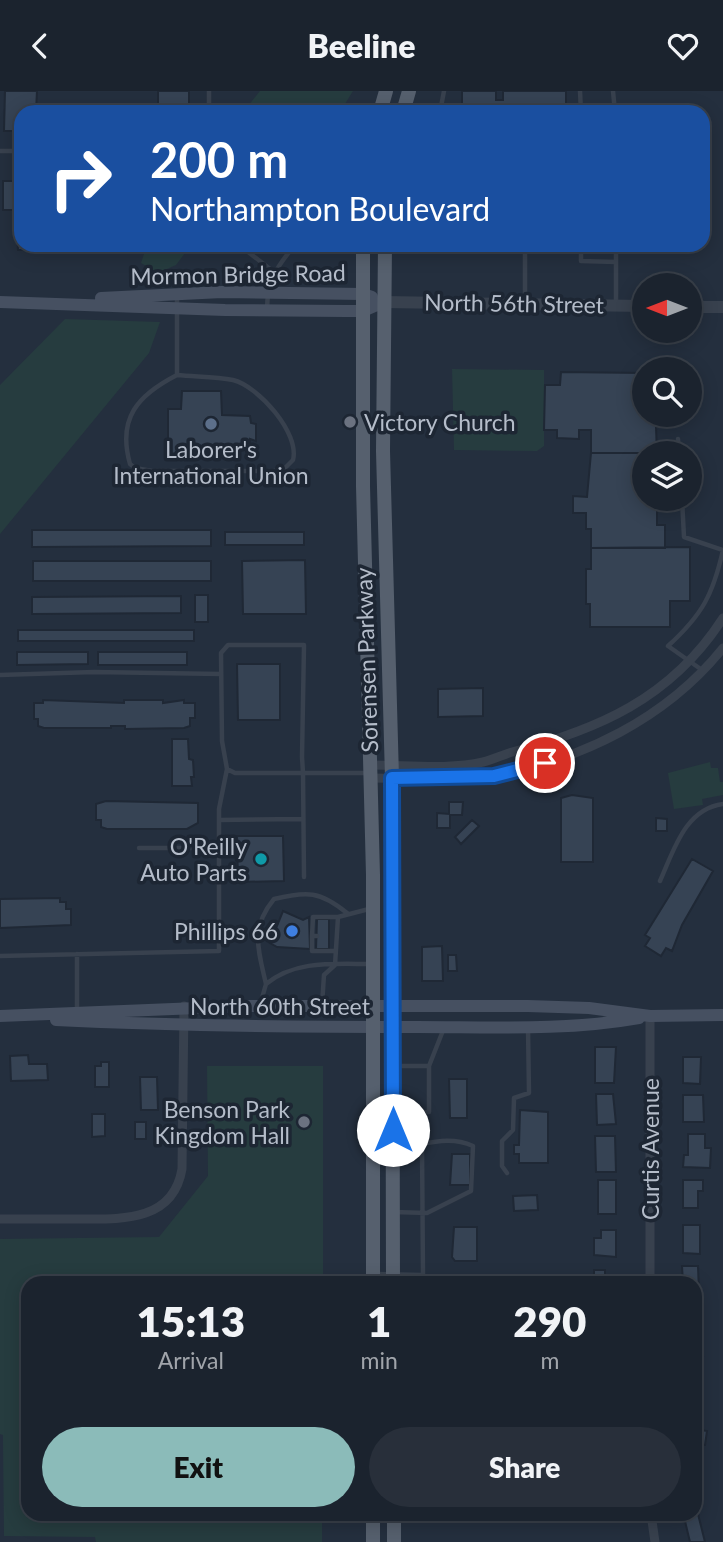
<!DOCTYPE html>
<html lang="en">
<head>
<meta charset="utf-8">
<style>
	body { margin:0; font-family:Lato,sans-serif; background:#282f3a; color:#f1f3f6; height:100vh; display:flex; flex-direction:column; font-size:26px; white-space:nowrap }
	* { box-sizing:border-box; margin:0 }
	p { font-size:23px; color:#a0a4aa }
	.icon { flex:none; width:38px; height:38px; fill:none; stroke:currentColor; stroke-width:2; stroke-linecap:round; stroke-linejoin:round }
	.map { position:relative; flex:1; overflow:hidden }
	.drawer { position:absolute; left:21px; top:1185px; width:681px; height:245px; display:flex; flex-direction:column; background:#1b232e; border-radius:21px; box-shadow:0 4px 18px #0003,0 0 0 2px #39404a }
	.drawer>* { flex:none }
	.guide { position:absolute; left:14px; top:14px; width:696px; height:147px; border-radius:21px; box-shadow:0 4px 18px #0003,0 0 0 2px #39404a; background:#1a4fa0; color:#fff; overflow:hidden }
	.needle { width:46px; rotate:270deg }
	.fabs { position:absolute; left:632px; top:182px; display:grid; gap:14px }
	.fabs a { display:grid; place-items:center; width:70px; height:70px; border-radius:50%; background:#1b232e; box-shadow:0 4px 18px #0003,0 0 0 2px #39404a; font-size:35px }
	.pin { position:absolute; display:grid; place-items:center; width:60px; height:60px; color:#fff; margin:-30px; border:4px solid #fff; border-radius:50%; box-shadow:0 2px 7px #0007 }
	.me { position:absolute; width:77px; margin:-38px; rotate:0deg; stroke-linejoin:round; filter:drop-shadow(0 0 5px #0008) }
	.turn { display:flex; align-items:center; gap:24px; height:147px; padding:0 21px; font-size:32px }
	.turn .icon { width:91px; height:91px; stroke-width:2.5 }
	.turn b { display:block; font-size:49px; line-height:60px }
	.eta { display:flex; justify-content:space-evenly; align-items:center; height:119px; text-align:center }
	.eta b { font-size:42px; font-weight:800; line-height:49px }
	.action { display:flex; gap:14px; margin-top:auto; padding:14px 21px }
	.action a { flex:1; height:80px; border-radius:42px; background:#8bbbb9; color:#111; font-size:28px; font-weight:800; line-height:80px; text-align:center }
	.action a+a { background:#282f3a; color:#f1f3f6 }
	header { display:flex; justify-content:space-between; align-items:center; height:91px; padding:0 21px; background:#1b232e; font-size:32px; font-weight:800 }
	.map>svg:first-child { display:block }
	.green { fill:#263c3f }
	.building { fill:#364354; stroke:#1f2835; stroke-width:2 }
	.lines { fill:none; stroke-linecap:round; stroke-linejoin:round }
	.service { stroke:#38414e; stroke-width:4.5 }
	.minor { stroke:#38414e; stroke-width:9 }
	.tertiary { stroke:#38414e; stroke-width:12 }
	.secondary { stroke:#465061; stroke-width:12 }
	.primary { stroke:#56606e; stroke-width:14 }
	.route-casing { stroke:#114b97; stroke-width:18 }
	.route { stroke:#1a73e8; stroke-width:12 }
	.worship-dot { fill:#6b7280; stroke:#1d2633; stroke-width:2.5 }
	.service-dot { fill:#5c6f8a; stroke:#1d2633; stroke-width:2.5 }
	.culture-dot { fill:#0f9aa8; stroke:#1d2633; stroke-width:2.5 }
	.shop-dot { fill:#3f7fe0; stroke:#1d2633; stroke-width:2.5 }
	.labels { text-anchor:middle; dominant-baseline:central; stroke-width:7; stroke-linejoin:round; paint-order:stroke }
	.street-label { font-size:23px; fill:#b4bcc9; stroke:#1d2633 }
	.poi-label { font-size:23px; fill:#b4bcc9; stroke:#1d2633; text-anchor:end }
</style>
</head>
<body>
<header><svg class="icon" aria-label="back" viewBox="0 0 24 24"><path d="M15 5l-7 7 7 7"/></svg>Beeline<svg class="icon" aria-label="heart" viewBox="0 0 24 24"><path d="M12 20l-8-8c-3-5 5-10 8-4 3-6 11-1 8 4z"/></svg></header>
<div class="map">
<svg width="723" height="1451" viewBox="0 0 723 1451">
	<rect width="100%" height="100%" fill="#242f3e"/>
	<path class="green" d="M260 0H353L340 21H243Z
		M147 154H191L176 174 158 182 141 172Z
		M65 228 160 231 149 262 0 443V294Z
		M452 278 544 279V355L537 360 454 359Z
		M710 671 711 677H718L720 691H723V704L702 708 703 714 674 718 668 682Z
		M207 975H323V1192H28V1423H322V1451H96L95 1446 4 1445 3 1344 0 1343V1148L159 1146 208 1085Z"/>
	<path class="building" d="M5 0H37L36 21H21V40H4Z
		M158 0H189V21H158Z
		M462 0H496V9H503V0H566V21H462Z
		M3 90H21V154H27V159H18L17 119H3Z
		M561 281 644 282V324L663 326V336H656L657 362H591V339H579V348L557 347V339H544L545 294H560Z
		M182 300H221L222 324 250 325 251 332 256 333V350L250 348V358L222 357V364H168V318H181Z
		M591 362H657H644V408H657V434H665V457H591V438H586V422H573V405L587 406Z
		M32 439H211V455L32 456Z
		M225 441H304V454H225Z
		M690 456V510H670V536H590V513H586V478H591V457Z
		M305 469 306 523H243L242 470Z
		M33 470H211V490H33Z
		M195 504H208V531H195Z
		M181 505V522L32 523V506Z
		M18 539H194V550H18Z
		M17 561H88V573L17 574Z
		M98 561H187V574H98Z
		M237 573H280V629H238Z
		M483 597V625L438 626V598Z
		M43 609 124 612V609H163V612L184 609V612H195V627H190V635L184 637 125 638V635H111V637H44L38 635V628H34V612H43Z
		M172 648H188L189 668 193 669 194 686H191L192 695H172Z
		M572 704 593 707V771H561V707Z
		M106 710 198 712V732L187 738H107L101 736V729H96V713Z
		M449 711H463L462 724H450V737H437V722L449 723Z
		M656 727 667 728V740H656Z
		M472 729 479 735 461 753 455 746Z
		M237 745H283L284 790 238 791Z
		M692 768 713 780 682 834 672 860 666 857 661 865 645 855 650 847 645 844Z
		M60 807V811H66V818H71V834L0 837V808Z
		M283 820 303 829 309 826 310 858 277 856 270 852Z
		M317 828H329V858H316Z
		M442 855 443 890H422V856Z
		M448 864H456L457 880H448Z
		M595 956H616L614 992H595Z
		M28 964 29 973H47L48 989 11 990 10 965Z
		M683 966H701L700 993 683 992Z
		M101 971H109V996H95V975H101Z
		M140 986H157L158 1019H141Z
		M449 988H467V1027H450Z
		M596 1003H613L616 1033 597 1034Z
		M683 1004H703L704 1031H683Z
		M520 1019 548 1021V1072H519V1063H514V1054H519Z
		M92 1023H105V1045L92 1046Z
		M135 1031H146V1048H135Z
		M688 1043H705V1057H711L710 1077 683 1076 684 1064H688Z
		M595 1045H615L616 1081H596Z
		M452 1063H470V1094H450Z
		M598 1089H616V1123H598Z
		M683 1089H703V1100H698V1117H683Z
		M537 1104 538 1119 514 1120 513 1105Z
		M683 1134H700V1163L683 1162Z
		M454 1136H477V1170H455L452 1166Z
		M601 1139H616V1166L594 1164V1147H601Z
		M682 1175H698L699 1201H695V1192H683Z
		M594 1179H605V1184H612L613 1192H594Z
		M695 1260H699V1266H703L700 1284H695Z
		M695 1338 707 1340 705 1354H700V1367H695Z
		M698 1423 705 1451H690L684 1426Z"/>
	<g class="lines">
		<path class="service" d="M580 0 581 21
			M613 0 615 21
			M209 21V0
			M440 21 444 0
			M0 60H21
			M525 154V210
			M581 154V170L616 171
			M616 154V213
			M243 157 274 181
			M177 204V284C138 304 117 327 130 373L135 377 152 380H274L284 378 293 369C300 342 258 295 233 289 215 285 195 286 177 284
			M267 219C267 190 277 175 295 154
			M678 348 679 362
			M682 408 684 446 723 459
			M702 579 668 555C702 524 713 504 723 459
			M0 584 94 581 221 583
			M219 729 302 728
			M139 757H219
			M304 786 303 682 302 666 304 554H228L221 562 222 650 227 678 235 682H367
			M660 790C674 759 685 718 723 713
			M312 845V860H335
			M317 845H312L313 826H338
			M77 863V919
			M0 865 219 860V718L227 678
			M266 893C258 858 250 837 274 808 307 800 320 800 347 822
			M260 914 266 893C295 869 334 873 370 873
			M322 914 324 884 335 874 338 826 369 818
			M429 975 444 937
			M394 1022 429 1021V975H394
			M507 1082 502 1075V1050L513 1039 514 1007 529 1002 528 937
			M394 1121 427 1122 471 1100 473 1055C446 1043 424 1055 395 1057
			M377 1183 423 1184 422 1054
			M423 1184 424 1192"/>
		<path class="minor" d="M372 674C407 674 449 679 483 671 492 669 500 665 509 662 597 639 671 608 723 527
			M372 687C407 687 461 692 495 685 582 668 666 628 723 557
			M650 925V1192
			M0 1128C26 1128 51 1128 77 1128 119 1128 173 1132 182 1078L184 915
			M651 1423 655 1451"/>
		<path class="tertiary" d="M384 211 644 215
			M690 216H723"/>
		<path class="secondary" d="M101 207 222 201 363 203 372 206
			M0 211 225 219 346 220H363L384 211
			M0 925 247 915H528L589 917 650 925 723 924
			M56 929C177 935 297 936 417 936 491 936 566 940 639 927"/>
		<path class="primary" d="M380 21 386 0
			M403 21 409 0
			M363 154V395L373 784V1192
			M385 154 383 360 392 687 393 1192
			M373 1423V1451
			M394 1423V1451"/>
	</g>
	<g class="lines">
		<g class="route-casing">
			<path id="route" d="M393 1039 392 687 494 685 545 672"/>
		</g>
		<use href="#route" class="route"/>
	</g>
	<g class="worship-dot">
		<circle cx="350" cy="331" r="7"/>
		<circle cx="304" cy="1031" r="7"/>
	</g>
	<circle class="service-dot" cx="211" cy="333" r="7"/>
	<circle class="culture-dot" cx="261" cy="768" r="7"/>
	<circle class="shop-dot" cx="292" cy="840" r="7"/>
	<g class="labels">
		<g class="street-label">
			<text transform="translate(238 183) rotate(-1)">Mormon Bridge Road</text>
			<text transform="translate(514 212) rotate(1)">North 56th Street</text>
			<text transform="translate(366 569) rotate(-92)">Sorensen Parkway</text>
			<text x="280" y="915">North 60th Street</text>
			<text transform="translate(650 1058) rotate(-90)">Curtis Avenue</text>
		</g>
		<g class="poi-label">
			<text x="364" y="331" text-anchor="start">Victory Church</text>
			<text x="211" y="358" text-anchor="middle">Laborer's<tspan x="211" dy="26">International Union</tspan></text>
			<text x="247" y="755">O'Reilly<tspan x="247" dy="26">Auto Parts</tspan></text>
			<text x="278" y="840">Phillips 66</text>
			<text x="290" y="1018">Benson Park<tspan x="290" dy="26">Kingdom Hall</tspan></text>
		</g>
	</g>
</svg>
<div class="fabs">
<a><svg class="needle" viewBox="-14 -14 28 28"><path d="M0-13l5 13h-10z" fill="#e53935"/><path d="M0 13l5-13h-10z" fill="#a0a4aa"/></svg></a>
<a><svg class="icon" aria-label="search" viewBox="0 0 24 24"><circle cx="10" cy="10" r="6"/><path d="M15 15l6 6"/></svg></a>
<a><svg class="icon" aria-label="layers" viewBox="0 0 24 24"><path d="M12 4l9 5-9 5-9-5zM3 14l9 5 9-5"/></svg></a>
</div>
<div class="pin" style="left:545px;top:672px;background:#d93025"><svg class="icon" aria-label="arrive" viewBox="0 0 24 24"><path d="M6 21V4h12l-3 4 3 4H6"/></svg></div>
<svg class="me" style="left:393px;top:1039px" viewBox="-20 -20 40 40"><circle r="19" fill="#fff"/><path d="M0-13L10 11 0 6-10 11z" fill="#1a73e8"/></svg>
<div class="guide">
<div class="turn"><svg class="icon" aria-label="right" viewBox="0 0 24 24"><path d="M7 20v-9h11M14 6l5 5-5 5"/></svg><div><b>200 m</b>Northampton Boulevard</div></div>
</div>
<section class="drawer">
<div class="eta">
<div><b>15:13</b><p>Arrival</p></div>
<div><b>1</b><p>min</p></div>
<div><b>290</b><p>m</p></div>
</div>
<div class="action"><a>Exit</a><a>Share</a></div>
</section>
</div>
</body>
</html>
